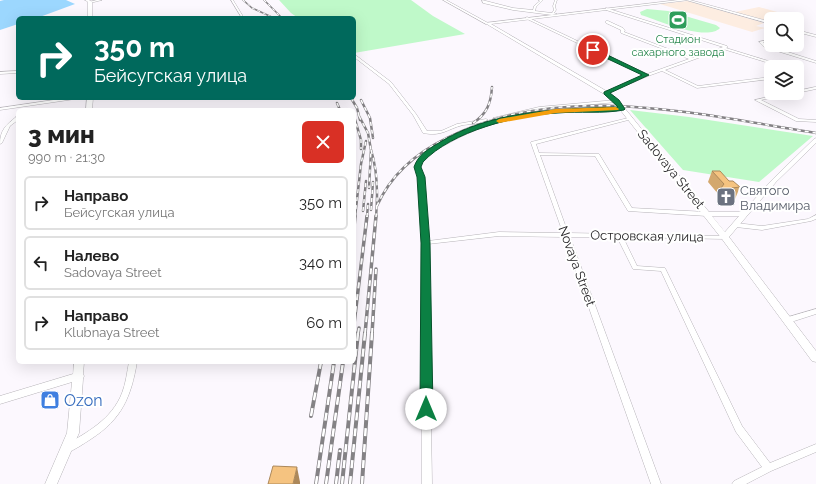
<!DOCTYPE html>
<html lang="ru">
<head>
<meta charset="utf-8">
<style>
	body { margin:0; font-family:Raleway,sans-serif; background:#f6f6f6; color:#222; height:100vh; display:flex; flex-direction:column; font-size:15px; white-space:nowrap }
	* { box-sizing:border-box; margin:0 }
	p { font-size:13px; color:#767676 }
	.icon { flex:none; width:22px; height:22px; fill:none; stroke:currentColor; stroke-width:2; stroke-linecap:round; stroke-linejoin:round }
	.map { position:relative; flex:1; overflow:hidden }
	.sheet { position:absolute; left:16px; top:108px; width:340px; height:256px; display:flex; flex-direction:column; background:#fff; border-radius:6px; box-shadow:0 4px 16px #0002 }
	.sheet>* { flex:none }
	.guide { position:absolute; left:16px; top:16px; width:340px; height:84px; border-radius:6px; box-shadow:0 4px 16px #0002; background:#00695c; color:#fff; overflow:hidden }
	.controls { position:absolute; left:764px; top:12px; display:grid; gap:8px }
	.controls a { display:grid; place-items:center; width:40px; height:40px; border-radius:6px; background:#fff; box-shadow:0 4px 16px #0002; font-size:20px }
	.pin { position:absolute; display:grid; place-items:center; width:34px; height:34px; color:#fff; margin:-17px; border:2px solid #fff; border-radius:50%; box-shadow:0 1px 4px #0007 }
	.me { position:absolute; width:44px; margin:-22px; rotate:0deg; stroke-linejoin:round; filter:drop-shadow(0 0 3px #0008) }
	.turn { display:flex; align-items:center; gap:14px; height:84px; padding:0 12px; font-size:18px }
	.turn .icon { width:52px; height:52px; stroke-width:2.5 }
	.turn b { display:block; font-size:28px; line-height:34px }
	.round { display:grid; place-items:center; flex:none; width:42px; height:42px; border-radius:6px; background:#f6f6f6 }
	.headline { display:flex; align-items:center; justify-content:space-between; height:68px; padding:0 12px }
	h1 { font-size:24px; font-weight:800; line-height:30px }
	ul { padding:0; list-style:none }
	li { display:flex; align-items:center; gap:12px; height:54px; margin:0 8px 6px; padding:0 4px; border:2px solid #e0e0e0; border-radius:6px }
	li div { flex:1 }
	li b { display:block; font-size:15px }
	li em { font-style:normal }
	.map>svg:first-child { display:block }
	.education { fill:#fdede1 }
	.green { fill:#bff9c9 }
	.water { fill:#9cd7fe }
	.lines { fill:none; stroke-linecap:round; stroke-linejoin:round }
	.street-casing { stroke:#b7b4b9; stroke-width:1 }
	.secondary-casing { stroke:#b7b4b9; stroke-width:1 }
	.street { fill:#fff; fill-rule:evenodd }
	.secondary { fill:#fff; fill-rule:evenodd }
	.rail-far3-casing { stroke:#848285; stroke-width:1.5 }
	.rail-far2-casing { stroke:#848285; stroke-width:2.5 }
	.rail-far1-casing { stroke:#848285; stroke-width:3.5 }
	.rail-casing { stroke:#848285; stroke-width:4 }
	.rail-far3 { stroke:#fff; stroke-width:1; stroke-dasharray:3; stroke-linecap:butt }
	.rail-far2 { stroke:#fff; stroke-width:1.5; stroke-dasharray:4; stroke-linecap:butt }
	.rail-far1 { stroke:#fff; stroke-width:2; stroke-dasharray:6; stroke-linecap:butt }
	.rail { stroke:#fff; stroke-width:2.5; stroke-dasharray:8; stroke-linecap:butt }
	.wall { fill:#d3a86e }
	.shaded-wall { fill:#ac885a }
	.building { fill:#f5c380; stroke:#ac885a }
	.route { fill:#0b8043; stroke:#07532c }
	.slow { fill:#f59e0b }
	.labels { text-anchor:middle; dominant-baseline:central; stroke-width:4; stroke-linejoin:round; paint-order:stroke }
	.far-leisure-label { font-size:11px; fill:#27864d; stroke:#fff }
	.street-label { font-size:13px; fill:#282729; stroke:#fff }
	.worship-label { font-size:13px; fill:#5b616d; stroke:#fff; text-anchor:start }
	.near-shop-label { font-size:16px; fill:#366cbe; stroke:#fff; text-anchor:start }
</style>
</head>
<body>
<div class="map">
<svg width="816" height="484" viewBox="0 0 816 484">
	<rect width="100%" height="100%" fill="#fcf8fe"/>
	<path class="education" d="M688 1 764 23 756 26 765 28 752 32 660 4Z
		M759 7 788 15 764 20 735 12Z"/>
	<path class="green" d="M279 0H411L433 16 465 34 354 53V18H298L291 13Z
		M647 9 668 11 716 25 720 28C707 42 657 20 641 15L640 12Z
		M630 110 689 117 813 136 759 182 683 170Z"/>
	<path class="water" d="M4 0H66L75 4 37 18H18V24L0 30V1Z"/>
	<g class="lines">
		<g class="street-casing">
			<path id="street" d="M97 0H102L90 3 89 2Z
				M231 0H233L244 18H242Z
				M443 0H446L488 23 486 24Z
				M482 0 513 8 533 10 534 6 540 1 538 0H543L536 7 535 11 552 13 554 10 553 6 555 0H557L555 6 556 10 554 13 557 14 552 15 513 10 483 3Z
				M686 0H690L771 22V24Z
				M606 8 727 46 728 47 726 48 788 67H782L723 49 665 70 698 86 771 77V79L697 88 662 71 648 76 606 94H605V92L644 75 525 18 527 17 647 74 689 59 621 33V30L606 23V21H608L623 28 625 30 624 32 692 58 723 47 606 10Z
				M797 30 816 35V37L797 32Z
				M771 39V41L763 42 766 45 816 61V63L764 47 759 42Z
				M354 54 391 82 416 114 427 131H441L457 124 486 119 488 120C481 124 471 124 463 125 447 129 442 137 423 133L413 115 389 84 354 57Z
				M18 71V73L0 74V72Z
				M815 87H816V89L797 93H796L797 91Z
				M785 93H793L761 100 799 119 816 120V122L796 121 755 100Z
				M67 98H77L75 99 0 110V108Z
				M616 100H617V102L539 109 495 119 493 118 539 107Z
				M575 108H622L624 109 622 110C561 110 501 113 447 144 436 150 425 155 419 167L424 177 428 241 499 232 563 233 531 143V142L632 117V119L536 144 539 153 599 154 632 208 707 212 710 214 707 216 628 211 595 156 540 155 568 233 727 236 728 237 725 239 623 237 637 266 665 268 742 426 770 463 816 444V452L771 471 746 484H732L734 481 762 467 736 432 661 271 633 269 617 237H570L661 484H651L564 237 499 236 428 244 432 484H422V243L418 177 415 167C420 154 432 148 444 141 485 119 529 112 575 108Z
				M16 117H18V120L10 126 2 143 0 144C0 130 6 125 16 117Z
				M816 215V219L811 221 762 230 736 227 733 225 736 223 762 226 808 219Z
				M816 309V314L788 323 785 322 784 320 785 318Z
				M129 362H137C131 397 122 419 91 439 83 444 75 450 66 453L63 452 62 449 63 446C87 433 112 419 122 393 126 383 127 372 129 362Z"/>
		</g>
		<g class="secondary-casing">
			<path id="secondary" d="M85 0H89L92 2V18H88V2Z
				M678 0H689L491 24 608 92 618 100 709 212H743L772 180 814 139 816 138V143L776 182 729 237 816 351V362L812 361 722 239 614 102 604 94 485 23ZM712 216H739L725 232Z
				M87 98H93L92 110H86Z
				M74 362H84L83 374 84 376 83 379 79 433 57 484H45L67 433 72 382 0 404V396L73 374Z"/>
		</g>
		<use href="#street" class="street"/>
		<use href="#secondary" class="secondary"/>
		<g class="rail-far3-casing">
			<path id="rail-far3" d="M243 0 252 8 274 18
				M264 0 282 18"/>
		</g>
		<g class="rail-far2-casing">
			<path id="rail-far2" d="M351 98 357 108 360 120
				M361 100 370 118 373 138
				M337 103 340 110
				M354 116 361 140V149
				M359 116 368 133 371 150 369 188
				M473 123C487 114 491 103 492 87
				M371 150C378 172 378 194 376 217
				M354 158V162
				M377 206C391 174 416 153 447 138 562 80 695 114 816 133
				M371 210 373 182
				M363 211 366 181
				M355 217 361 164 366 141
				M367 217 368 204"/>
		</g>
		<g class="rail-far1-casing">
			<path id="rail-far1" d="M354 227 355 216
				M354 324 367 216
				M358 334 359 328
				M365 334 376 216
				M372 334 376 269"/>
		</g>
		<g class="rail-casing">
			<path id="rail" d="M311 416 321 362
				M316 484 334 362
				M326 484 343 362
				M336 484 340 450
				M342 484 358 333
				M350 484 365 333
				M362 484 372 333"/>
		</g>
		<use href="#rail-far3" class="rail-far3"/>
		<use href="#rail-far2" class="rail-far2"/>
		<use href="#rail-far1" class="rail-far1"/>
		<use href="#rail" class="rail"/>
	</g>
	<path class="wall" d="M712 171 740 187 735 199H728L725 202 717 200 719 195 708 182Z"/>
	<path class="shaded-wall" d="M732 188 728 199 725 202 730 191Z
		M297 467 300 482V484H293Z"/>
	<path class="building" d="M712 171H720L729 181H733L740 187 732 188 730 191 721 188 724 184Z
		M273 466 297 467 293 484H268Z"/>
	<path class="route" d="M591 49H595L649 75 610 93 619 100 625 109 624 110C603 114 579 111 558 113 516 115 452 131 423 162L421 167 425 177 430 243 433 409 431 412 426 414 422 412 420 409 421 243 417 177 414 167C418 155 427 150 437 144 490 110 557 109 618 107L604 94V92L642 75 591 51Z"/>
	<path class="slow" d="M616 107 619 109 618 110 556 113 499 123 496 121 499 119 556 109Z"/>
	<defs>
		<g id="stadium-square" transform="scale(1)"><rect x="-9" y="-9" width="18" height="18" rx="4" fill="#2e9e5b" stroke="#fff"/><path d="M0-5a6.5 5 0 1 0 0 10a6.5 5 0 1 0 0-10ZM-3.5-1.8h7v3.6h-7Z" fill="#fff"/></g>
		<g id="church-square" transform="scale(1)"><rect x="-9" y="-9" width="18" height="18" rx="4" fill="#6b7280" stroke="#fff"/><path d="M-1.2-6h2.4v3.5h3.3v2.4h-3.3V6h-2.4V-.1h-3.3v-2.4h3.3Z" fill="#fff"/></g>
		<g id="shop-square" transform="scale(1)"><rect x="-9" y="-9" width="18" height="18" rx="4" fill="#3f7fe0" stroke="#fff"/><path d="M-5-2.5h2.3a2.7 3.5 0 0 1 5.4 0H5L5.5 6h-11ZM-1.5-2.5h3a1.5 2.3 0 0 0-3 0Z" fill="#fff"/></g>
	</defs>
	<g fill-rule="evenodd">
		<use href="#stadium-square" x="678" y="20"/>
		<use href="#church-square" x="726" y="197"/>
		<use href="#shop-square" x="50" y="400"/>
	</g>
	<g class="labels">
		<g class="far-leisure-label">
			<text x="678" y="39">Стадион<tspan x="678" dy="13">сахарного завода</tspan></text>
		</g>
		<g class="street-label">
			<text transform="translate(671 169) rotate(51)">Sadovaya Street</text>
			<text transform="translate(647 236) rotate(1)">Островская улица</text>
			<text transform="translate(577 266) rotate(70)">Novaya Street</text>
		</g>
		<g class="worship-label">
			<text x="740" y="190">Святого<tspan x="740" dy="15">Владимира</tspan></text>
		</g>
		<g class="near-shop-label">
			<text x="64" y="400">Ozon</text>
		</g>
	</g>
</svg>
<div class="controls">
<a><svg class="icon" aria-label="search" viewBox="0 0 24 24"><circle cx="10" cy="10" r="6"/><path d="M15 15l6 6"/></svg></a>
<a><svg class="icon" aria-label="layers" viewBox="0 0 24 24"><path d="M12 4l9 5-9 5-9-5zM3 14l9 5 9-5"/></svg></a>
</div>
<div class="pin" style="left:593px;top:50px;background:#d93025"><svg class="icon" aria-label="arrive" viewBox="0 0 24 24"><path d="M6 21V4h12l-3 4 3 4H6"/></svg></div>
<svg class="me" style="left:426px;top:409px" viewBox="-20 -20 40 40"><circle r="19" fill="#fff"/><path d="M0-13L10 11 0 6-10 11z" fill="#0b8043"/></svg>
<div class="guide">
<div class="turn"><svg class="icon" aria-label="right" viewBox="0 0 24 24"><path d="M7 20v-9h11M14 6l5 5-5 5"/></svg><div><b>350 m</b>Бейсугская улица</div></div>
</div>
<section class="sheet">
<div class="headline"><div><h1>3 мин</h1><p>990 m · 21:30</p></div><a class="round" style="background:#d93025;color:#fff"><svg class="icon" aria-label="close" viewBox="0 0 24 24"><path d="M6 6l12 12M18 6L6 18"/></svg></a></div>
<ul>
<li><svg class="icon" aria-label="right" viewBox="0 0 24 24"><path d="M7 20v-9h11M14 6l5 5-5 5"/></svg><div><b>Направо</b><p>Бейсугская улица</p></div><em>350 m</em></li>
<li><svg class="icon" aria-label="left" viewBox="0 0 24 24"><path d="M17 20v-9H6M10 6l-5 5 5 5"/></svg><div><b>Налево</b><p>Sadovaya Street</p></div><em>340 m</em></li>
<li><svg class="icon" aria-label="right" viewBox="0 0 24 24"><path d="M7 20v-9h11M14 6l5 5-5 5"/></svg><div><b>Направо</b><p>Klubnaya Street</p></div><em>60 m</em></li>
</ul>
</section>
</div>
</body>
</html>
